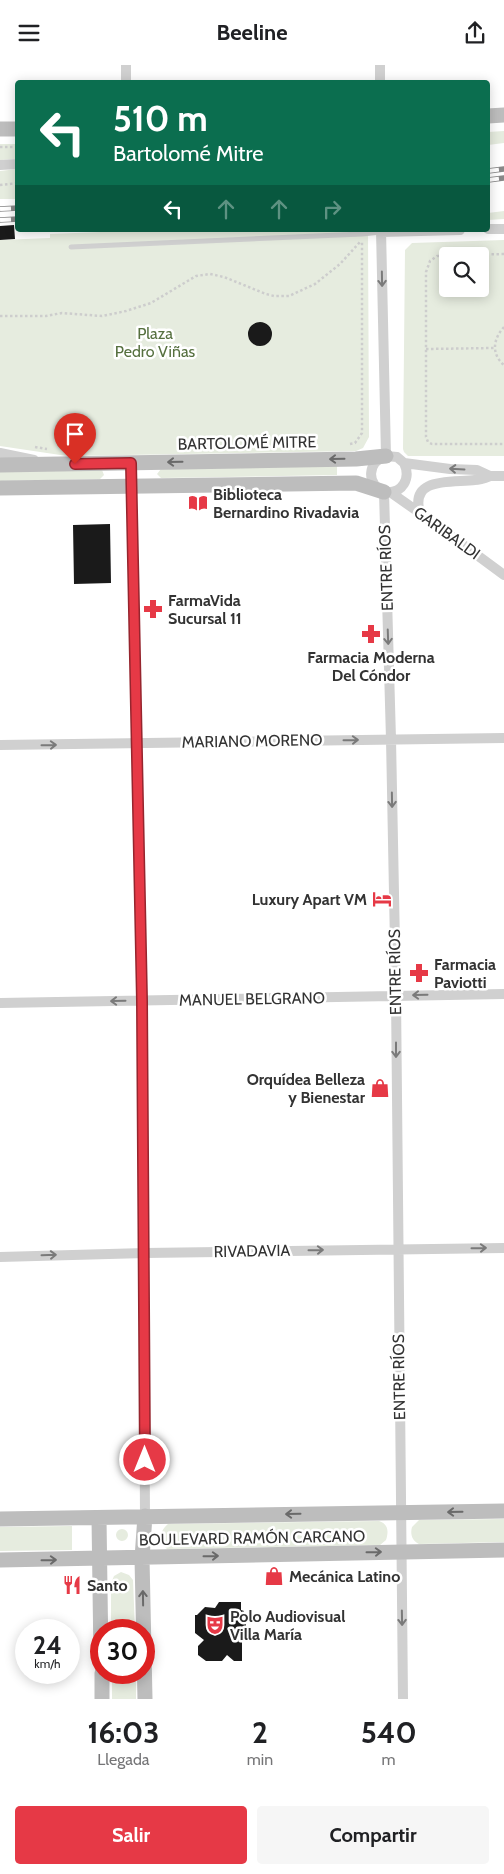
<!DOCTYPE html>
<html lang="es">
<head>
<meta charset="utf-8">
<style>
	body { margin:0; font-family:Cabin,sans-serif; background:#f6f6f6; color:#202124; height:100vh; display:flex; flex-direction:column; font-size:19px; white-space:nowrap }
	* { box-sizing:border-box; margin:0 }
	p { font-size:16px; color:#757577 }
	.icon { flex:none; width:28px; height:28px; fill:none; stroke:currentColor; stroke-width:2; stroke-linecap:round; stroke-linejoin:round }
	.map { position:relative; height:1634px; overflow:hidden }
	.sheet { display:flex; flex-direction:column; background:#fff; flex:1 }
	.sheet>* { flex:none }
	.guide { position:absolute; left:15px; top:15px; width:475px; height:152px; border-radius:5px; box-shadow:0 2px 12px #0003; background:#0b6e4f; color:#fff; overflow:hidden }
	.tools { position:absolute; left:439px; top:182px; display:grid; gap:10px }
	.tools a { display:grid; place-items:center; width:50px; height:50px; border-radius:5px; background:#fff; box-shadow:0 2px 12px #0003; font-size:25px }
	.speed { position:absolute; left:15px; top:1554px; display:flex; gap:10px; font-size:25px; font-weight:700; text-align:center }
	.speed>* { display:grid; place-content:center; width:65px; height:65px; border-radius:50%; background:#fff; box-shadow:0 2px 12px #0003; line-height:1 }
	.speed small { font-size:12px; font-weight:400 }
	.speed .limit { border:8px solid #d22; background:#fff; color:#111 }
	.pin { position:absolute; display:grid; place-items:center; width:42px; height:42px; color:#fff; margin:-51px -21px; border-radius:50% 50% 50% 0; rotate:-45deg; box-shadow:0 0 5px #0007 }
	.pin .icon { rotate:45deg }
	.me { position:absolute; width:55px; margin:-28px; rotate:0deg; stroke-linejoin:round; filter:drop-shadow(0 0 4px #0008) }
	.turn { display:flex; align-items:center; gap:18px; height:105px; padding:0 15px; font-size:22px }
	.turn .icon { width:65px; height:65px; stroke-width:2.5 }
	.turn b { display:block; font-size:35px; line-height:42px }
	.lanes { display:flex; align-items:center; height:48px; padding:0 15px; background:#0003; justify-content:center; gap:25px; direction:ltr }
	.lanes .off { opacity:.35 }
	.eta { display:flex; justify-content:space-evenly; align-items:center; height:85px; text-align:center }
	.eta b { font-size:30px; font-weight:700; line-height:35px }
	.button { display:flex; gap:10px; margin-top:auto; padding:10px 15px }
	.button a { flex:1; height:58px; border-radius:5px; background:#e63946; color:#fff; font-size:20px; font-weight:700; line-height:58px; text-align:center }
	.button a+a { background:#f6f6f6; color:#202124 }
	header { display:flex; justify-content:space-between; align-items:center; height:65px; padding:0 15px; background:#fff; font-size:22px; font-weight:700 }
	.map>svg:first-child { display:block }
	.green { fill:#e6ecdf; fill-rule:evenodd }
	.building { fill:#1a1a1a }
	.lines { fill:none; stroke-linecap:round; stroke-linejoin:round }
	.path { stroke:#cdcdcd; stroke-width:2.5; stroke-dasharray:2.5 2.5; stroke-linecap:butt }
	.service { stroke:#d0d0d0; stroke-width:5 }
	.minor { stroke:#d0d0d0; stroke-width:10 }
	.secondary { stroke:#bdbdbd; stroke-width:15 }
	.rail-casing { stroke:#888; stroke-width:5.5 }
	.rail { stroke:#fff; stroke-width:4; stroke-dasharray:11; stroke-linecap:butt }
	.oneway { stroke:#7a7a7a }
	.oneway2 { stroke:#6a6a6a }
	.route-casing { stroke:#96252e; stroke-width:12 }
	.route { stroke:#e63946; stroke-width:9 }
	.labels { text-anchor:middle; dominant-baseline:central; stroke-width:5; stroke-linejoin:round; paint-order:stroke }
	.park-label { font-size:16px; fill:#56703f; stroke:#fff }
	.street-label { font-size:16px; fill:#333; stroke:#fff }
	.poi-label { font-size:16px; font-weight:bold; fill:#333; stroke:#fff; text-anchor:start }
</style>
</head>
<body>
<header><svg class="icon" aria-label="menu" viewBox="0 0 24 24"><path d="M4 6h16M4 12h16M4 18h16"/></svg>Beeline<svg class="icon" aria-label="share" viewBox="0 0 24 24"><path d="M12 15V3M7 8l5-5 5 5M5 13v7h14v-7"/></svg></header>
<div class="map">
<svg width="504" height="1634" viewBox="0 0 504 1634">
	<rect width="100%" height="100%" fill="#fff"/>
	<path class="green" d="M504 66V78L488 80V67Z
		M0 79H17V94L0 95Z
		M17 104V134H0V106Z
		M504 146V154L488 155V148Z
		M152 165H368L369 372 363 383 356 386 67 391 0 381V175L50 173V169Z
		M504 175V391H408L404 387 403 384 405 185 412 178ZM448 191H480V224H448Z
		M337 401V410L161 413 157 409 161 404Z
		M102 405 104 410 100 414 0 416V406Z
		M504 1454V1477L419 1479C412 1476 410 1469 412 1462L419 1455Z
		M379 1456C388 1459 389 1466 386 1475L380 1480 167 1484C159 1477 159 1466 168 1459Z
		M72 1461V1485L0 1486V1462Z
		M116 1470a6 6 0 1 1 12 0a6 6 0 1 1-12 0Z
		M121 1507 129 1510 133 1515 135 1565H111V1518L114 1511Z
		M112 1608H136V1634H112Z"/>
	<path class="building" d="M14 160 15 174 0 175V161Z
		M248 269a12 12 0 1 1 24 0a12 12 0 1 1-24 0Z
		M110 459 111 518 74 519 73 460Z
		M219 1537H241V1545L244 1546V1552L246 1554V1574H242V1596H234L227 1590 222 1596H206L198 1590V1581L204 1575 195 1568V1550H197L205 1542 215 1543Z"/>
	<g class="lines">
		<path class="path" d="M0 82H18
			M0 120 18 118
			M504 189 437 191 430 196 426 207V372L428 377 432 379H504
			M0 251H46L62 248 102 251 126 246 151 238 196 211 210 209 224 212 266 229 274 231H289L315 219 340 199 360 177
			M504 262C493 274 491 289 504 300
			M426 284 494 283
			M350 379 355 378 362 368V176
			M35 382 47 384"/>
		<path class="service" d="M71 182 362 169 381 167"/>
		<path class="minor" d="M126 0V18
			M380 18V0
			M0 100 18 99
			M488 164H504
			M381 165 386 391C367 397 366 419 384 427L391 674 396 931 403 1634
			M381 167 460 165
			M0 388 34 395
			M386 391 397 392 404 398 450 404 477 405 490 411H504
			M131 398 142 936 145 1451
			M385 427C403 429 411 413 404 398
			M390 427 420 448 504 510
			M420 448C409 411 453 418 475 415 480 415 485 413 490 411
			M0 680 504 673
			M0 938 504 929
			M0 1192 145 1188 504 1183"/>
		<path class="secondary" d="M488 51 504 50
			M0 64H18
			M0 400 356 394 386 391
			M0 423 356 418 384 427
			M99 1453 101 1594
			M0 1454 504 1446
			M0 1495 504 1485
			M102 1608V1634
			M145 1634 142 1493 145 1451"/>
		<g class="rail-casing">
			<path id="rail" d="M488 106 504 104
				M488 115 504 113
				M0 144 18 143
				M0 155 18 154"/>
		</g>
		<use href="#rail" class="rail"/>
	</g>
	<defs><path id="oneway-shaft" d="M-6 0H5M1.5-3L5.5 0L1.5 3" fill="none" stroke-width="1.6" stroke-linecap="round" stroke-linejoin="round" transform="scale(1.25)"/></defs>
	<g class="oneway">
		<use href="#oneway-shaft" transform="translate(382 214) rotate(89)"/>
		<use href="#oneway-shaft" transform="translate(457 404) rotate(-177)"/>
		<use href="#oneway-shaft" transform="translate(388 572) rotate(88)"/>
		<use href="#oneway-shaft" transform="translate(351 675) rotate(-1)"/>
		<use href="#oneway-shaft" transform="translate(49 680) rotate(-1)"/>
		<use href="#oneway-shaft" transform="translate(392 735) rotate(89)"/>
		<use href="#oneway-shaft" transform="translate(420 930) rotate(179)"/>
		<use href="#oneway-shaft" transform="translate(118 936) rotate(179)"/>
		<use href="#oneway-shaft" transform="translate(396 985) rotate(90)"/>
		<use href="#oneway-shaft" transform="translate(479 1183) rotate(-1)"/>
		<use href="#oneway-shaft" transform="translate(316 1185) rotate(-1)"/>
		<use href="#oneway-shaft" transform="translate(49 1190) rotate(-2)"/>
		<use href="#oneway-shaft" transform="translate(402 1553) rotate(89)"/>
	</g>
	<g class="oneway2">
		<use href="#oneway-shaft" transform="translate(337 394) rotate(179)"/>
		<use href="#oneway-shaft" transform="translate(175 397) rotate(179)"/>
		<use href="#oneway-shaft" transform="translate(455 1447) rotate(179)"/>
		<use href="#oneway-shaft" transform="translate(293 1449) rotate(179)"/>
		<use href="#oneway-shaft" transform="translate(374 1487) rotate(-1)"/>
		<use href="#oneway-shaft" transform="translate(211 1491) rotate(-1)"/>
		<use href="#oneway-shaft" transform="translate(49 1495) rotate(-1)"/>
		<use href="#oneway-shaft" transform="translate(143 1533) rotate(-91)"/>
	</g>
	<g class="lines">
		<g class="route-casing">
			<path id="route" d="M75 399 131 398 142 936 145 1395"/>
		</g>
		<use href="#route" class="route"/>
	</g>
	<defs>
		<g id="library-bare" transform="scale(1.5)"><path d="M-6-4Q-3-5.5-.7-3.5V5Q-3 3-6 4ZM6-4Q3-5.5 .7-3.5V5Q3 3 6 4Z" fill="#e63946" stroke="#fff" stroke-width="2.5" paint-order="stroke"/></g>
		<g id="pharmacy-bare" transform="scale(1.5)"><path d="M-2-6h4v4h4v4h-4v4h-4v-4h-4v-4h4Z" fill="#e63946" stroke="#fff" stroke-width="2.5" paint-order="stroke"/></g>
		<g id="hotel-bare" transform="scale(1.5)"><path d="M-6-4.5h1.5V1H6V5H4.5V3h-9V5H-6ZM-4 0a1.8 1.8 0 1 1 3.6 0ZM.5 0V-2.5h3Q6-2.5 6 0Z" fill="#e63946" stroke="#fff" stroke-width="2.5" paint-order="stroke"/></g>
		<g id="shop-bare" transform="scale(1.5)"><path d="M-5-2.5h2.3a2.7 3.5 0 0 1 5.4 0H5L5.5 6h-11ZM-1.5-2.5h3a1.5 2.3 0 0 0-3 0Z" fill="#e63946" stroke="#fff" stroke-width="2.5" paint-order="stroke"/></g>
		<g id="restaurant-bare" transform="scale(1.5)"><path d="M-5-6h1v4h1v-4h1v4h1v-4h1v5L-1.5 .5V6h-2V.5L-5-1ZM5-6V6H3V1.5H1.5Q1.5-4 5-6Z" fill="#e63946" stroke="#fff" stroke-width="2.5" paint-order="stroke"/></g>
		<g id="theatre-bare" transform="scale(1.5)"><path d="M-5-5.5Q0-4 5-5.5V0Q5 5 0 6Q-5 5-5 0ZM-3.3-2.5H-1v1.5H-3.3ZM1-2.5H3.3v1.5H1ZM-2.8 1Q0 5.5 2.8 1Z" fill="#e63946" stroke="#fff" stroke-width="2.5" paint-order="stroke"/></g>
	</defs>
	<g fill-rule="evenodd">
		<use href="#library-bare" x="198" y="438"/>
		<use href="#pharmacy-bare" x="153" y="544"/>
		<use href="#pharmacy-bare" x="371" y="569"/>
		<use href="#hotel-bare" x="382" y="834"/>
		<use href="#pharmacy-bare" x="419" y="908"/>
		<use href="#shop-bare" x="380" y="1023"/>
		<use href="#shop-bare" x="274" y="1511"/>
		<use href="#restaurant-bare" x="72" y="1520"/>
		<use href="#theatre-bare" x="215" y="1560"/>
	</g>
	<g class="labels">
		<g class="park-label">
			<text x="155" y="268">Plaza<tspan x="155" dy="18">Pedro Viñas</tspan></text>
		</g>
		<g class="street-label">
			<text transform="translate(247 378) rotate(-1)">BARTOLOMÉ MITRE</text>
			<text transform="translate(447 468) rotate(36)">GARIBALDI</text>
			<text transform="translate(386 503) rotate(-92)">ENTRE RÍOS</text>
			<text transform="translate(252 676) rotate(-1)">MARIANO MORENO</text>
			<text transform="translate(395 907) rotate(-91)">ENTRE RÍOS</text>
			<text transform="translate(252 934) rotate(-1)">MANUEL BELGRANO</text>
			<text transform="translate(252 1186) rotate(-1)">RIVADAVIA</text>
			<text transform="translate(399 1312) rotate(-91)">ENTRE RÍOS</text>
			<text transform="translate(252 1473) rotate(-1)">BOULEVARD RAMÓN CARCANO</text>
		</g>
		<g class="poi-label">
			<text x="213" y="429">Biblioteca<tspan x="213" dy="18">Bernardino Rivadavia</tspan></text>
			<text x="168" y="535">FarmaVida<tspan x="168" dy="18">Sucursal 11</tspan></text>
			<text x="371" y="592" text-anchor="middle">Farmacia Moderna<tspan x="371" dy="18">Del Cóndor</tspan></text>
			<text x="367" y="834" text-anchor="end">Luxury Apart VM</text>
			<text x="434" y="899">Farmacia<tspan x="434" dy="18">Paviotti</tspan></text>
			<text x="365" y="1014" text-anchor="end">Orquídea Belleza<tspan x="365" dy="18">y Bienestar</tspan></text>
			<text x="289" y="1511">Mecánica Latino</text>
			<text x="87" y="1520">Santo</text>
			<text x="230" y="1551">Polo Audiovisual<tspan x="230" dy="18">Villa María</tspan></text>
		</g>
	</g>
</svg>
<div class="tools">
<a><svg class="icon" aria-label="search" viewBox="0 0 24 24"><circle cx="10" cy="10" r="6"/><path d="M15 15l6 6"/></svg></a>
</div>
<div class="speed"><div>24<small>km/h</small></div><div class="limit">30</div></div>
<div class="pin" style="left:75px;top:399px;background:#d93025"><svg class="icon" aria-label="arrive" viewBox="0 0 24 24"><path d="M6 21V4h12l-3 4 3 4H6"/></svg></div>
<svg class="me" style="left:145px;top:1395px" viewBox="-20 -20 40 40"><circle r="17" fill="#e63946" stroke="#fff" stroke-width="3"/><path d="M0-11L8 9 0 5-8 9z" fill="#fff"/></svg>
<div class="guide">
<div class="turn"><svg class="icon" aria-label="left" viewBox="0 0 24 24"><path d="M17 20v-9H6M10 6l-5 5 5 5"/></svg><div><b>510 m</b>Bartolomé Mitre</div></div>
<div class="lanes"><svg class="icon" aria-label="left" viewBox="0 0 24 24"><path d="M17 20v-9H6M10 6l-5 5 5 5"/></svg><svg class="icon off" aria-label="ahead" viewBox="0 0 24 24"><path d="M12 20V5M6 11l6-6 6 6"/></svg><svg class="icon off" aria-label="ahead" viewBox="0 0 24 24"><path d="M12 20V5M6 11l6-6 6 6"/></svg><svg class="icon off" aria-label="right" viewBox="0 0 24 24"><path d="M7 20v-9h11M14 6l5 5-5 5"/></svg></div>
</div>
</div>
<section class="sheet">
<div class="eta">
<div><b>16:03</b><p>Llegada</p></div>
<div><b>2</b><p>min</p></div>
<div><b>540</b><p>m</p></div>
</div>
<div class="button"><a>Salir</a><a>Compartir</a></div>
</section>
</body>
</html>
